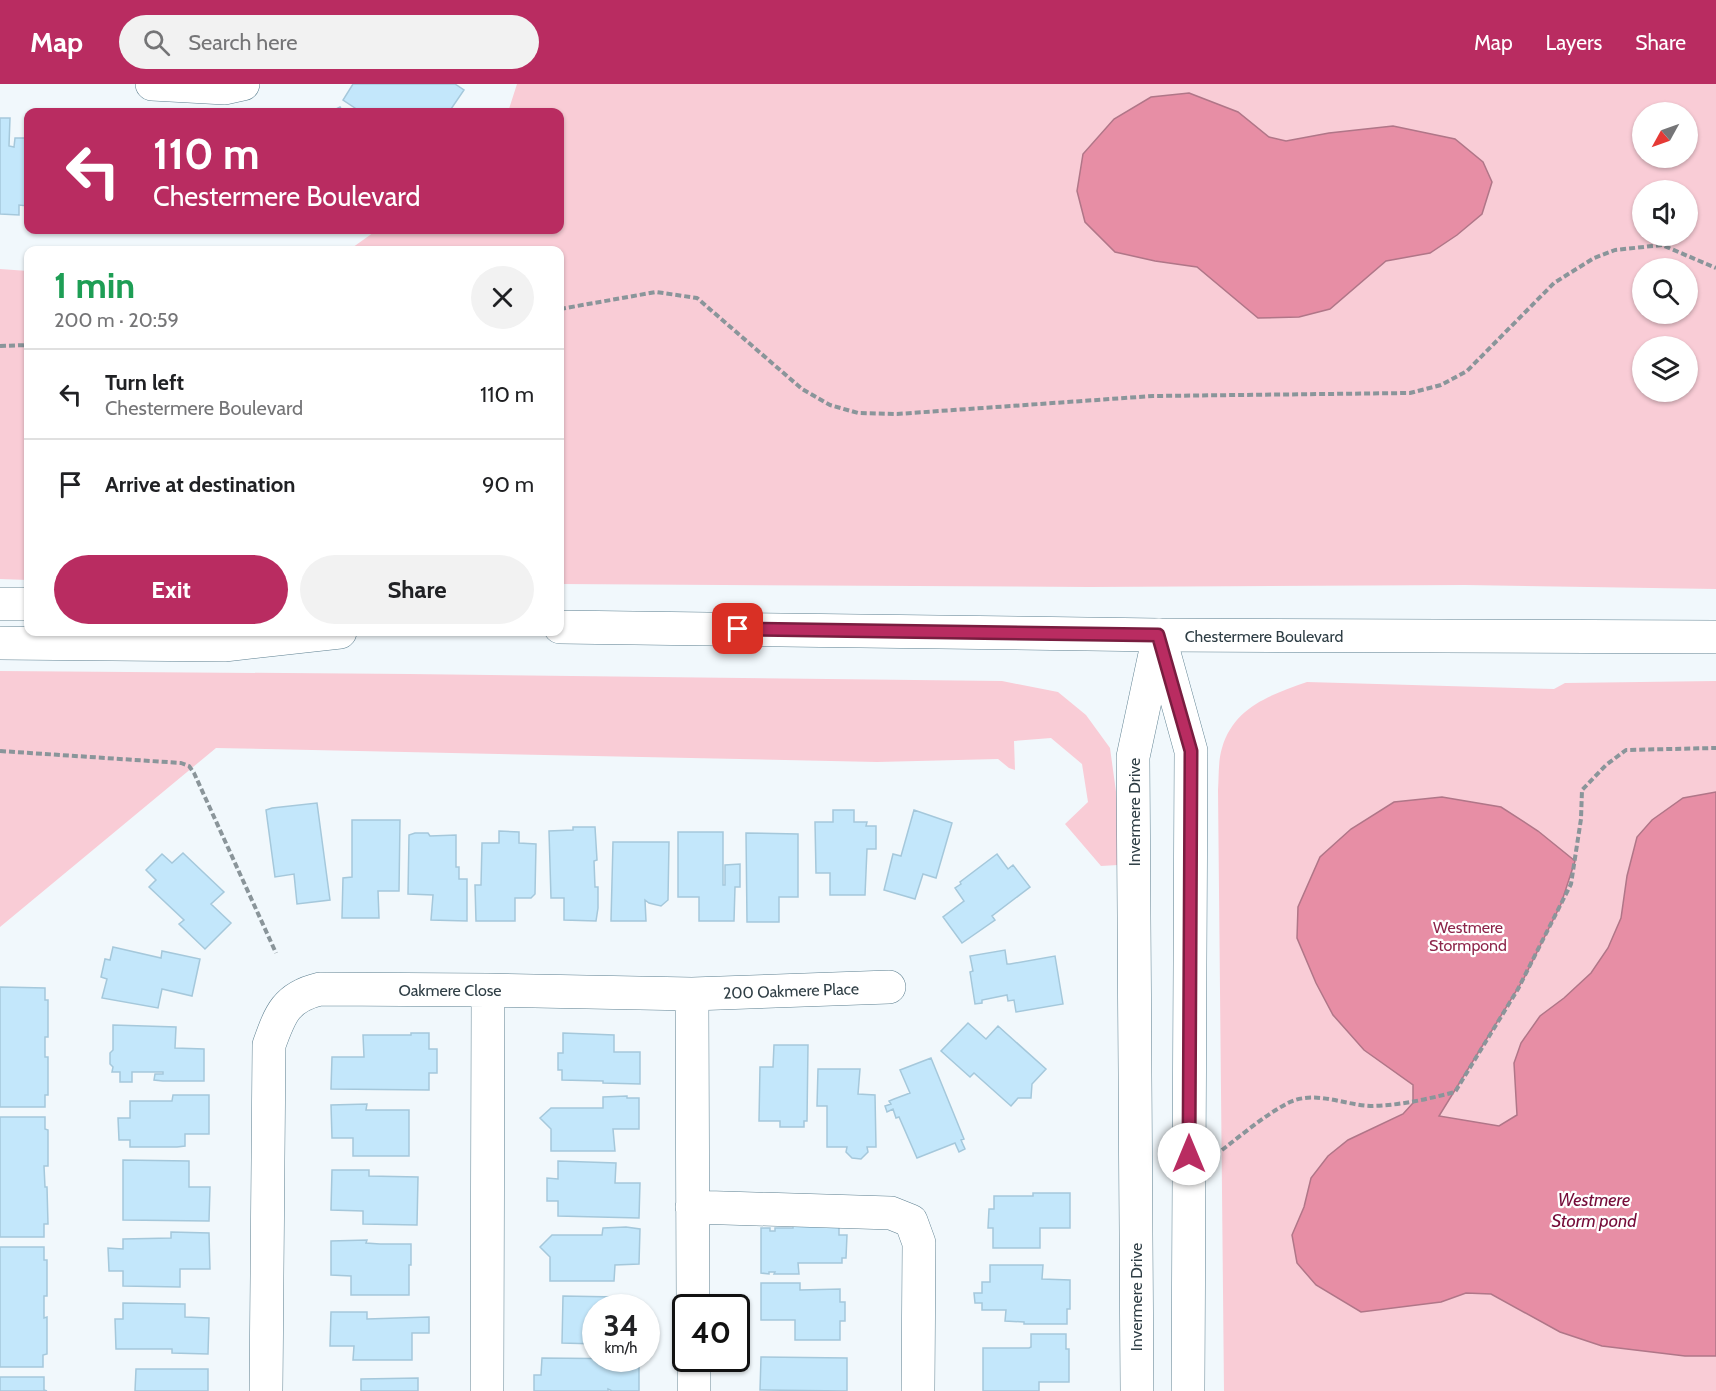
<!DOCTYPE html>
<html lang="en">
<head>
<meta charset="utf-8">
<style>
	body { margin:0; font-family:Cabin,sans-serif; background:#f2f2f2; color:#202124; height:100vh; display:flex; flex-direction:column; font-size:22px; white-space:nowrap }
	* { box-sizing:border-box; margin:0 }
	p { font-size:20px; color:#757577 }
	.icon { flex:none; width:33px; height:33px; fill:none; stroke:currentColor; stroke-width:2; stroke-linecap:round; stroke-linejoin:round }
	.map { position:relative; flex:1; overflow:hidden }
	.sheet { position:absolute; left:24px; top:162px; width:540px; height:390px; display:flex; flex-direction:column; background:#fff; border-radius:12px; box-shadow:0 2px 4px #0004 }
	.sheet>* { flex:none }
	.hud { position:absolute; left:24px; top:24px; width:540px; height:126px; border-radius:12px; box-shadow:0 2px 4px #0004; background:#b92c61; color:#fff; overflow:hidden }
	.needle { width:39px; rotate:230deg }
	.buttons { position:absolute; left:1632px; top:18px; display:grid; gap:12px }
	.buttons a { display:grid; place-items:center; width:66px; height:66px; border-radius:50%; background:#fff; box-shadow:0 2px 4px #0004; font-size:30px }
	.speed { position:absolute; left:582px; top:1210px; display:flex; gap:12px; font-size:30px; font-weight:700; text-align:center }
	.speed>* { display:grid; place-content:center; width:78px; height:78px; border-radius:50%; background:#fff; box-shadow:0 2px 4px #0004; line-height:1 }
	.speed small { font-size:15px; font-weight:400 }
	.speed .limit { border:3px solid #111; border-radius:9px; background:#fff; color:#111 }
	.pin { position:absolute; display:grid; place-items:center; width:51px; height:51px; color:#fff; margin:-26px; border-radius:12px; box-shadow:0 3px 9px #0006 }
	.me { position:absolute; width:66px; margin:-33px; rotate:0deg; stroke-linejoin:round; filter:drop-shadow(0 0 4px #0008) }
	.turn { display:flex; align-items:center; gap:21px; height:126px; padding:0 30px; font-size:27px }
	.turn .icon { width:78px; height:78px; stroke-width:2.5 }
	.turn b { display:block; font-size:42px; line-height:51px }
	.round { display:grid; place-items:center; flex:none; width:63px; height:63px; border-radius:32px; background:#f2f2f2 }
	.head { display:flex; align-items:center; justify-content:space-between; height:102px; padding:0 30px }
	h1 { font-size:36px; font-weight:700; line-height:45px; color:#1e9e55 }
	.primary-button { display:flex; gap:12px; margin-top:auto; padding:12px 30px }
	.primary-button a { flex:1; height:69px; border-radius:36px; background:#b92c61; color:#fff; font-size:24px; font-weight:700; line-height:69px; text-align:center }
	.primary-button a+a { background:#f2f2f2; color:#202124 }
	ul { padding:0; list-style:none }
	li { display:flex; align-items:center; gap:18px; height:90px; padding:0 30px; border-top:2px solid #e0e0e0 }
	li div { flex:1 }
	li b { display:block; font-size:22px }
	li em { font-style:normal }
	header { display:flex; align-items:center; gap:36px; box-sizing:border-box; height:84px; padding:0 30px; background:#b92c61; color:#fff }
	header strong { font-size:28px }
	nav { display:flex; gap:33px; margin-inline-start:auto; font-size:21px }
	.search { width:420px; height:54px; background:#f2f2f2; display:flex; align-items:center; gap:15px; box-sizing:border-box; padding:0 21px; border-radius:33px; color:#757577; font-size:22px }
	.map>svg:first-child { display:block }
	.green { fill:#f9ccd6; fill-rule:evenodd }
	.water { fill:#e78ea5; stroke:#b07688; stroke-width:1.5 }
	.building { fill:#c3e7fb; stroke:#a5c8db; stroke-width:1.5 }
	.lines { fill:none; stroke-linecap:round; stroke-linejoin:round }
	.minor-casing { stroke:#5e8091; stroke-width:34 }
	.major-casing { stroke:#5e8091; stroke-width:34 }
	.path { stroke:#8a959a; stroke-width:4; stroke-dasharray:6 3; stroke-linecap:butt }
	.minor { stroke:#fff; stroke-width:33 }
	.major { stroke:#fff; stroke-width:33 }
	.route-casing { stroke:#781d3f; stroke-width:15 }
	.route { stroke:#b92c61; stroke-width:10 }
	.labels { text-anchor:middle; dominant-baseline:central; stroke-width:4.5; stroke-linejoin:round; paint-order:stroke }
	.street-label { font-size:16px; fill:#2f3e45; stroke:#fff }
	.park-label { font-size:16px; fill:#8d264b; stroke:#fff }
	.water-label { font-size:18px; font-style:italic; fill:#760c39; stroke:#fff }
</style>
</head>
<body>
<header>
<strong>Map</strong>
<div class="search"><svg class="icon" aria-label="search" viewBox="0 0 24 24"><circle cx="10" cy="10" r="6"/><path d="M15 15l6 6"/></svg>Search here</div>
<nav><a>Map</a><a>Layers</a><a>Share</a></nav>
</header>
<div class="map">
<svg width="1716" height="1307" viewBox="0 0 1716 1307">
	<rect width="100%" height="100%" fill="#f1f8fc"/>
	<path class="green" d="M517 0H1716V505L1465 501 1089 503 560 500V166H349L377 146H560V28H508ZM1642 28H1688V74H1642ZM1642 106H1688V152H1642ZM1642 184H1688V230H1642ZM1642 262H1688V308H1642Z
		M0 185 28 187V496L0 495Z
		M0 587 409 590 1002 597 1058 608 1086 631 1110 664 1117 715 1118 781 1101 782 1065 740 1088 718 1082 680 1051 654 1014 657 1015 686 1009 684 998 675 877 678 216 664 0 843Z
		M1716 597V1307H1224L1218 706C1219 693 1218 677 1222 664 1234 623 1270 611 1307 598L1554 605 1565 599Z"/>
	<path class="water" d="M1189 9 1238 28 1269 53 1286 57 1329 49 1393 42 1455 55 1483 78 1492 98 1482 130 1457 151 1430 169 1386 177 1330 225 1299 233 1258 234 1197 183 1155 177 1115 168 1085 138 1077 107 1083 70 1114 35 1151 13Z
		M1716 708V1272H1685L1602 1262 1560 1248 1491 1210 1466 1209 1441 1218 1361 1228 1316 1201 1297 1179 1292 1151 1304 1123 1311 1094 1328 1072 1348 1056 1403 1030 1413 1019V1001L1364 966 1333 931 1316 899 1297 854 1298 823 1320 773 1351 745 1394 718 1442 713 1501 723 1538 747 1575 777 1561 820 1523 896 1439 1032 1499 1042 1517 1031 1514 979 1521 959 1540 932 1564 914 1591 889 1608 864 1621 834 1627 792 1637 753 1652 736 1683 714Z"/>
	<path class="building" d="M353 0H455L464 6 449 28H361L343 16Z
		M340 23 343 28H330Z
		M0 34H10L9 62 14 63 15 54H28V122L19 121V131L0 130Z
		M317 719 330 816 297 820 294 790 275 793 266 726 272 724Z
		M833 726H854V738H867L866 742H876V765H867L865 811H830V789H816L815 738H833Z
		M914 726 952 739 936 794 923 790 915 815 884 806 893 770 901 772Z
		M352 736H400L399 807H378L379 834H342L343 794 352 793Z
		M573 743H595L597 776 594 777 595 803H598V824L596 837 564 836V814H551L549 747 573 746Z
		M499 747 519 748V759L536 760 535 810 531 814H515V837H476L475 801H481L482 759H499Z
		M678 748H723V801H725V781L740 780V803H735L734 837H699V813H678Z
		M415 749H428L430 752 456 751V783H459V795H467V837L431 836 433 811 408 810 409 751Z
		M746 749 798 750V813H779V838H747Z
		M613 758H669L668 816 661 822 649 819 645 816 646 837H611Z
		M183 769 224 808 211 820 231 839 205 865 179 840 184 836 149 803 156 796 146 786 162 770 172 779Z
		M997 770 1008 785 1013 781 1030 803 992 832 995 836 962 859 943 833 964 817 955 804 961 800 960 798Z
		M113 863 161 874 162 867 200 875 192 912 162 905 158 924 102 914 107 895 101 893 105 875 110 876Z
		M1005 866 1007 880H1010L1055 872 1063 920 1016 928 1014 916 1008 917 1007 911 982 916V919L975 920 970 888 973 887 970 872Z
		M0 903 45 904V916H48V953H45V973H48V1011H45V1023H0Z
		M968 939 986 955 998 942 1046 985 1032 1000 1031 1014H1018L1011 1022 974 989 970 993 941 967Z
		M113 941 176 943 175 964 204 965V997H163L154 996 155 990H163V988H132V998H120V988H112L113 983 110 980V969L113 966Z
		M411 949H429V965H437V989H429V1006L331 1005 332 973H364L363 951H411Z
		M563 949 614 951V968H640V1000L603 999V997L562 996V986H558V969H563Z
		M774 961H808L807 1037H804V1043H780V1037H759L760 983H773Z
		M931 974 964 1055 961 1056 965 1065 959 1068 955 1059 917 1074 899 1033 896 1034 893 1025 887 1028 885 1022 891 1020 889 1017 894 1015 910 1009 900 986Z
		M818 985H860L858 1010 875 1011 876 1063H867L868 1068 861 1075 852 1074 846 1068 847 1063H827V1022H817Z
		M173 1011H209V1050H185V1062L177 1063H130V1056H119L118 1034H130V1017H172Z
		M627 1012V1014H639V1045H613L615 1067H551V1045L540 1034 551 1024H603V1013Z
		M367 1020 366 1026H409V1072H353V1054H332L331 1021Z
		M0 1033H45V1045L48 1046V1082H44L45 1103H47L48 1140H44V1153H0Z
		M123 1076 189 1077V1103H210L209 1137 123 1136Z
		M558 1077 616 1079 615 1099H640L639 1134 558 1132V1117H547V1094L558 1095Z
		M332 1086H369V1092L418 1093 417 1141 363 1140V1127L331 1126Z
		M1033 1109H1070V1144H1040V1164H993V1144H988L989 1125H994V1112H1033Z
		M793 1133H839V1151H847L846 1174H842V1179H798L799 1190H774L775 1188H769V1190L761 1189V1144H770V1147H775V1144H793Z
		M626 1143 640 1145 639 1180 615 1181 614 1197H550V1173L540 1163 552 1151H602L603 1144Z
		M171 1148 209 1149 210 1185H180V1203L123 1202V1187H109L108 1164 123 1165V1155L171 1154Z
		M367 1156 366 1159 380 1160H411V1181H409V1211H351V1192L331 1191V1157Z
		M0 1163H44V1176H47V1212H44V1234L47 1233V1270L43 1271V1283H0Z
		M990 1181H1043L1042 1195 1070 1196V1225H1067V1240H1024V1238L1005 1237 1006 1226H982V1219H975L974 1209H982V1198H990Z
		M761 1199H800V1206L840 1205V1218H845V1237H840V1256H795V1236H761Z
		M563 1212 617 1213V1224H596V1260L562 1259Z
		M123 1219 185 1220V1233L209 1234 208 1270 172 1269V1265H116L115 1235H123Z
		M331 1228H367V1235L429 1233V1249H412V1276H353L354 1262H330Z
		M1031 1250H1066V1265H1069V1298H1039V1307H983V1264H1029L1031 1263Z
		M761 1273 847 1274V1307L760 1306Z
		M542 1274 639 1275V1307H612L608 1305V1307H534V1291H541Z
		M136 1285H208V1307H135Z
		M0 1293H44V1306L47 1307H0Z
		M418 1294V1307H361V1295Z"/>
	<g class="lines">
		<g class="minor-casing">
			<path id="minor" d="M152 0 225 4 243 0
				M1159 551 1191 667 1188 1307
				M692 910 889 903
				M692 1123 891 1129 911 1137 919 1159 918 1307
				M694 1275V1307
				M266 1307 269 961C280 930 286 913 320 905L488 906 692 910 693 1224
				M487 1307 488 906
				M1137 1307 1133 673 1158 556"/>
		</g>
		<g class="major-casing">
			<path id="major" d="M0 520H28
				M560 543 1159 551 1716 553
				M0 559 224 561 340 548"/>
		</g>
		<path class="path" d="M560 225 656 208 697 214 802 305 830 321 858 329 897 330 1153 312 1410 309 1441 301 1467 287 1554 199 1594 174 1615 166 1662 161 1716 184
			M0 262 28 261
			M0 667 181 679 189 682 194 689 276 869
			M1222 1066C1243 1050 1266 1030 1290 1018 1317 1006 1346 1022 1373 1022 1402 1021 1428 1015 1455 1008L1518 905 1571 800 1581 735 1582 706 1606 681 1626 666 1716 664"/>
		<use href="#minor" class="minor"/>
		<use href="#major" class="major"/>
	</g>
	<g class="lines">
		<g class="route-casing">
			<path id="route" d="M738 545 1158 551 1191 667 1189 1070"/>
		</g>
		<use href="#route" class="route"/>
	</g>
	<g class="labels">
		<g class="street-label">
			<text x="1264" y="552">Chestermere Boulevard</text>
			<text transform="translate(1134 728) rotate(-90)">Invermere Drive</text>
			<text x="450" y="906">Oakmere Close</text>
			<text transform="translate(791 907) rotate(-2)">200 Oakmere Place</text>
			<text transform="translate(1136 1213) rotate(-90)">Invermere Drive</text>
		</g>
		<g class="park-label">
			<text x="1468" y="843">Westmere<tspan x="1468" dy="18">Stormpond</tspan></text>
		</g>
		<g class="water-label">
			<text x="1594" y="1116">Westmere<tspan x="1594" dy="21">Storm pond</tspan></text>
		</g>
	</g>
</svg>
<div class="buttons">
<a><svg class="needle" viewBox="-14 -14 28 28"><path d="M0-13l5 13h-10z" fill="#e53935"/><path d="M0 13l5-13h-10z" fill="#757577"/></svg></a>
<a><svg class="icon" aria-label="sound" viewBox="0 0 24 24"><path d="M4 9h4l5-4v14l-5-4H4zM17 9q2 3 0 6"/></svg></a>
<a><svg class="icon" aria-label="search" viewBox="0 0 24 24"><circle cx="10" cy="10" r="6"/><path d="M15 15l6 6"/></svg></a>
<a><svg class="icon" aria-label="layers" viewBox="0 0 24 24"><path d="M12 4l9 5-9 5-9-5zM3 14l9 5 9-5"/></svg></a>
</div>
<div class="speed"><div>34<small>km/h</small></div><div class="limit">40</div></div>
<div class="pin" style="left:738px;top:545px;background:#d93025"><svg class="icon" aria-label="arrive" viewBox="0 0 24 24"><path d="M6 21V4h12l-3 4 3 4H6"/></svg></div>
<svg class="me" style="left:1189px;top:1070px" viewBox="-20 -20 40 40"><circle r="19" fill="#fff"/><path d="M0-13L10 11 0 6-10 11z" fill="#b92c61"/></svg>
<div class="hud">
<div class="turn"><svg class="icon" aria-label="left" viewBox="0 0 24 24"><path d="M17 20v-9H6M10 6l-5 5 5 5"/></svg><div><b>110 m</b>Chestermere Boulevard</div></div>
</div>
<section class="sheet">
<div class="head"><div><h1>1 min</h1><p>200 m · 20:59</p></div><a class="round"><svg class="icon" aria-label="close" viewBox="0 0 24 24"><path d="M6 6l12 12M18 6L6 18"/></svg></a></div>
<ul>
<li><svg class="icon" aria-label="left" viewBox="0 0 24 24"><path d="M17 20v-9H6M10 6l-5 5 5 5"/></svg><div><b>Turn left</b><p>Chestermere Boulevard</p></div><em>110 m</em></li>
<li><svg class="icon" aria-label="arrive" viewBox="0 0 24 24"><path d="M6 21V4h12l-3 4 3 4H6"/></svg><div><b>Arrive at destination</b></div><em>90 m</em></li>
</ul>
<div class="primary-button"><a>Exit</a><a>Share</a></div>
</section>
</div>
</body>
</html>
